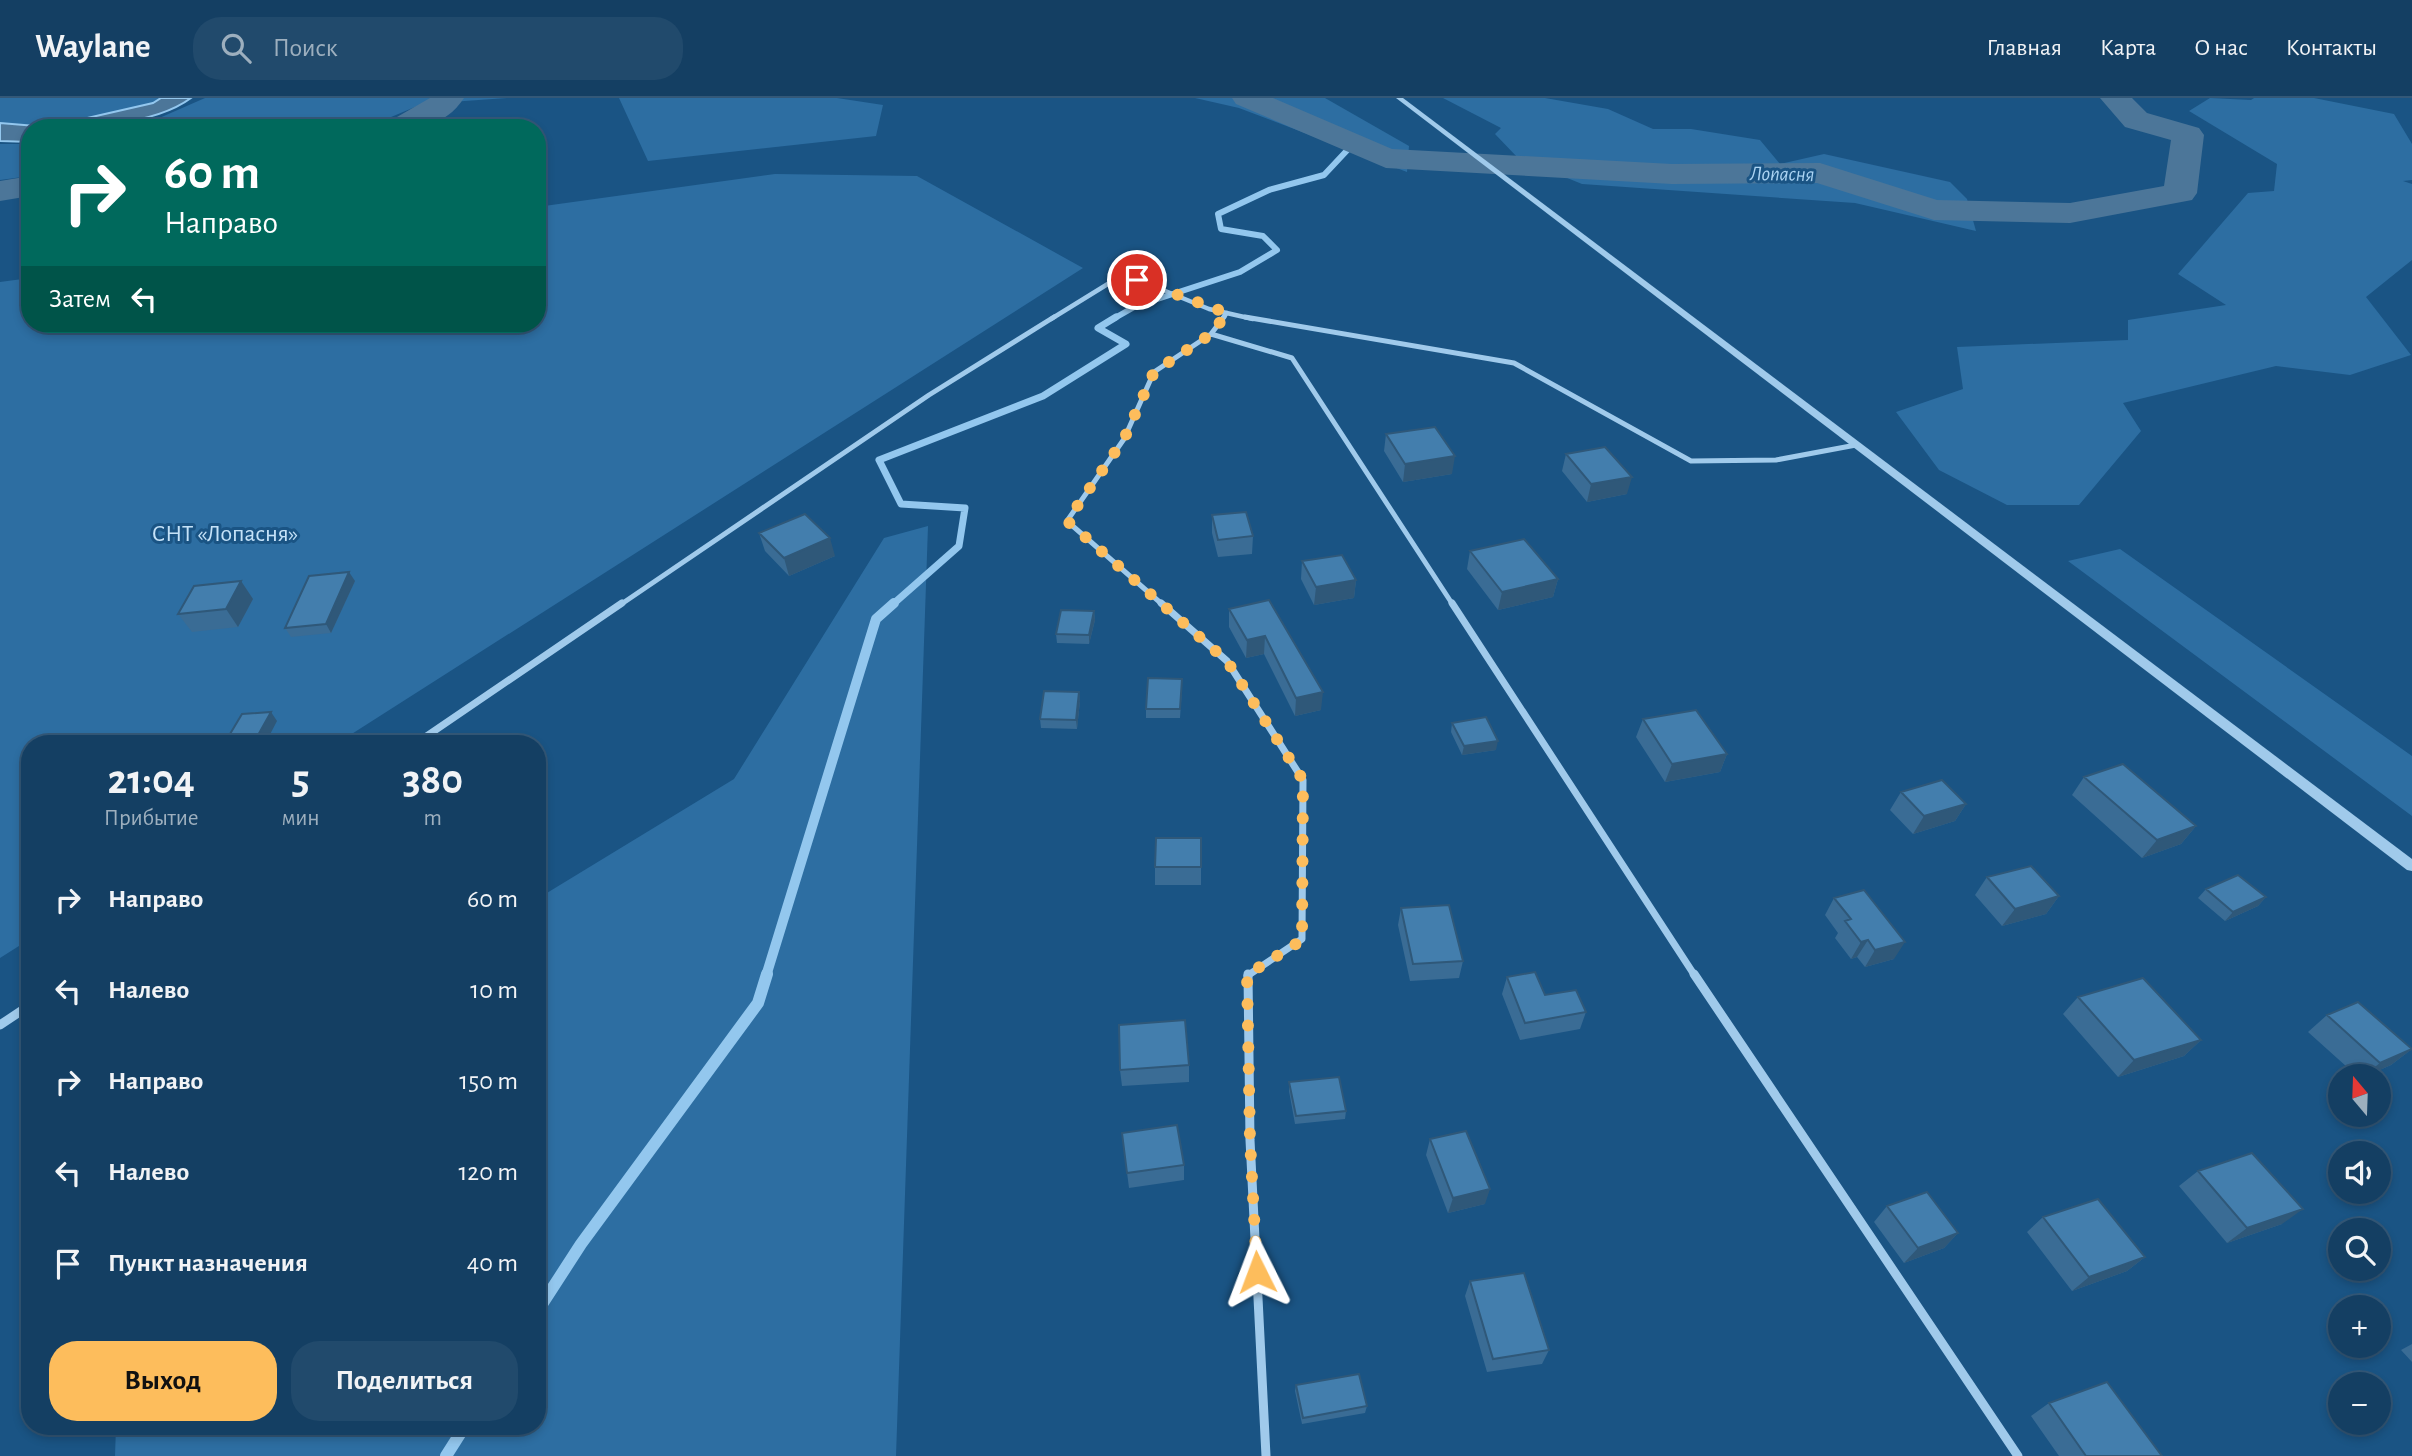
<!DOCTYPE html>
<html lang="ru">
<head>
<meta charset="utf-8">
<style>
	body { margin:0; font-family:"Alegreya Sans",sans-serif; background:#214a6c; color:#f1f3f6; height:100vh; display:flex; flex-direction:column; font-size:26px; white-space:nowrap }
	* { box-sizing:border-box; margin:0 }
	p { font-size:23px; color:#9dafbe }
	.icon { flex:none; width:38px; height:38px; fill:none; stroke:currentColor; stroke-width:2; stroke-linecap:round; stroke-linejoin:round }
	.map { position:relative; flex:1; overflow:hidden }
	.drawer { position:absolute; left:21px; top:637px; width:525px; height:700px; display:flex; flex-direction:column; background:#143f63; border-radius:28px; box-shadow:0 4px 10px #0003,0 0 0 2px #335878 }
	.drawer>* { flex:none }
	.guide { position:absolute; left:21px; top:21px; width:525px; height:214px; border-radius:28px; box-shadow:0 4px 10px #0003,0 0 0 2px #335878; background:#00695c; color:#fff; overflow:hidden }
	.needle { width:46px; rotate:341deg }
	.tools { position:absolute; left:2328px; top:966px; display:grid; gap:14px }
	.tools a { display:grid; place-items:center; width:63px; height:63px; border-radius:50%; background:#143f63; box-shadow:0 4px 10px #0003,0 0 0 2px #335878; font-size:35px }
	.pin { position:absolute; display:grid; place-items:center; width:60px; height:60px; color:#fff; margin:-30px; border:4px solid #fff; border-radius:50%; box-shadow:0 2px 7px #0007 }
	.me { position:absolute; width:77px; margin:-38px; rotate:357deg; stroke-linejoin:round; filter:drop-shadow(0 0 5px #0008) }
	.turn { display:flex; align-items:center; gap:24px; height:147px; padding:0 28px; font-size:32px }
	.turn .icon { width:91px; height:91px; stroke-width:2.5 }
	.turn b { display:block; font-size:49px; line-height:60px }
	.then { display:flex; align-items:center; height:66px; padding:0 28px; background:#0003; gap:14px; font-size:26px }
	.eta { display:flex; justify-content:space-evenly; align-items:center; height:119px; text-align:center }
	.eta b { font-size:42px; font-weight:600; line-height:49px }
	.button { display:flex; gap:14px; margin-top:auto; padding:14px 28px }
	.button a { flex:1; height:80px; border-radius:28px; background:#fdbd5c; color:#111; font-size:28px; font-weight:600; line-height:80px; text-align:center }
	.button a+a { background:#214a6c; color:#f1f3f6 }
	ul { padding:0; list-style:none }
	li { display:flex; align-items:center; gap:21px; height:91px; padding:0 28px }
	li div { flex:1 }
	li b { display:block; font-size:26px }
	li em { font-style:normal }
	header { display:flex; align-items:center; gap:42px; box-sizing:border-box; height:98px; padding:0 35px; background:#143f63; border-bottom:2px solid #335878 }
	header strong { font-size:33px }
	nav { display:flex; gap:38px; margin-inline-start:auto; font-size:24px }
	.search { width:490px; height:63px; background:#214a6c; display:flex; align-items:center; gap:18px; box-sizing:border-box; padding:0 24px; border-radius:28px; color:#9dafbe; font-size:26px }
	.map>svg:first-child { display:block }
	.green { fill:#2d6ea2 }
	.water { fill:#4c7699; stroke:#93c7ee; stroke-width:2 }
	.lines { fill:none; stroke-linecap:round; stroke-linejoin:round }
	.stream-far3 { stroke:#93c7ee; stroke-width:6 }
	.stream-far2 { stroke:#93c7ee; stroke-width:7 }
	.stream-far1 { stroke:#93c7ee; stroke-width:10 }
	.stream { stroke:#93c7ee; stroke-width:12 }
	.river { fill:#4c7699; fill-rule:evenodd }
	.minor-far3 { stroke:#a0caeb; stroke-width:4.5 }
	.minor-far2 { stroke:#a0caeb; stroke-width:5 }
	.minor-far1 { stroke:#a0caeb; stroke-width:7 }
	.minor { stroke:#a0caeb; stroke-width:9 }
	.tertiary { fill:#a0caeb; fill-rule:evenodd }
	.wall { fill:#3a6c95 }
	.shaded-wall { fill:#2f5879 }
	.building { fill:#437ead; stroke:#2f5879; stroke-width:2 }
	.route { stroke:#fdbd5c; stroke-width:12; stroke-dasharray:0 21.6 }
	.labels { text-anchor:middle; dominant-baseline:central; stroke-width:6; stroke-linejoin:round; paint-order:stroke }
	.far-water-label { font-size:21px; font-style:italic; fill:#acd4f3; stroke:#1a5484 }
	.park-label { font-size:24px; fill:#c5e2f8; stroke:#1a5484 }
</style>
</head>
<body>
<header>
<strong>Waylane</strong>
<div class="search"><svg class="icon" aria-label="search" viewBox="0 0 24 24"><circle cx="10" cy="10" r="6"/><path d="M15 15l6 6"/></svg>Поиск</div>
<nav><a>Главная</a><a>Карта</a><a>О нас</a><a>Контакты</a></nav>
</header>
<div class="map">
<svg width="2412" height="1358" viewBox="0 0 2412 1358">
	<rect width="100%" height="100%" fill="#1a5484"/>
	<path class="green" d="M0 0H161L153 5 48 29 0 25Z
		M205 0H507L422 6 365 30H113L157 21Z
		M619 0H837L883 7 876 38 648 63Z
		M1195 0H1325L1409 48 1407 74 1239 10Z
		M1443 0H1545L1608 11 1653 31H1691L1760 42 1780 66 1824 56 1950 84 1967 101 1976 133 1855 105 1582 86 1518 60 1495 36 1501 30Z
		M2210 0 2251 2 2254 0H2314L2394 16 2412 46V82L2403 83 2412 86V162L2366 199 2411 257 2350 277 2276 268 2123 305 2141 333 2079 407H2007L1939 372 1896 314 1963 291 1957 249 2128 242V222L2226 207 2178 176 2248 95 2274 93 2277 66 2189 13Z
		M0 46H30V78L0 82Z
		M775 76 917 78 1083 170 336 646H30V841L0 860V184L30 180V226H537V109Z
		M928 428 896 1358H115L116 1328H537V801L734 681 884 440Z
		M2120 451 2412 658V718L2068 463Z"/>
	<path class="water" d="M161 0H191C152 29 77 30 30 30V44L0 43V25L48 29 153 5Z"/>
	<g class="lines">
		<path class="stream-far3" d="M1113 221 1136 208 1240 174 1277 152 1263 138 1221 131 1218 116 1269 92 1324 77 1353 46"/>
		<path class="stream-far2" d="M892 507 959 448 965 410 901 406 879 362 1043 298 1126 246 1098 230 1116 219"/>
		<path class="stream-far1" d="M766 878 876 521 894 505"/>
		<path class="stream" d="M537 1214 581 1146 758 905 767 876
			M446 1358 465 1328"/>
		<path class="river" d="M430 0H464C444 30 418 30 385 30L390 23Z
			M1232 0H1273L1392 51 1672 66 1820 65 1937 102 2070 105 2164 88 2171 42 2125 29 2100 0H2132L2147 15 2199 30 2204 37 2197 95 2192 102 2070 125 1934 122 1817 85 1672 86 1386 70 1236 6Z
			M30 78V98L0 103V83Z"/>
		<path class="minor-far3" d="M1051 221 1124 176 1209 211 1253 221
			M1222 221 1227 215"/>
		<path class="minor-far2" d="M1245 219 1514 265 1691 363 1776 362 1856 347
			M1211 236 1292 260 1453 507
			M620 507 929 297 1054 219
			M1163 507 1067 423 1124 341 1154 274 1211 236 1224 219"/>
		<path class="minor-far1" d="M1161 505 1227 563 1303 682 1302 841 1247 878
			M1452 505 1695 878
			M415 646 622 505"/>
		<path class="minor" d="M1248 876 1250 1042 1266 1358
			M1694 876 2018 1358
			M0 927 30 907"/>
		<path class="tertiary" d="M1396 0H1403L2412 761V773L2407 772Z"/>
	</g>
	<path class="wall" d="M1386 336 1452 376 1403 384 1384 353Z
		M1566 356 1627 396 1587 404 1562 373Z
		M1212 417 1253 438 1252 456 1218 459 1212 435Z
		M759 435 835 458 789 478 765 453Z
		M1470 453 1558 481 1553 499 1498 512 1467 471Z
		M1302 463 1356 482 1354 500 1314 507 1301 481Z
		M241 483 253 501 238 529 192 534 178 516Z
		M355 483 331 535 291 539 285 530Z
		M1269 502 1321 612 1295 618 1264 556 1246 560 1229 529V511Z
		M1094 513 1095 522 1089 546 1057 545 1056 536Z
		M1182 590 1180 620H1146V611Z
		M1079 594 1080 603 1077 631 1041 630 1040 621Z
		M1643 621 1727 656 1720 674 1665 684 1636 639Z
		M1452 625 1496 652 1462 657 1451 634Z
		M2084 679 2196 728 2181 746 2142 760 2072 697Z
		M1901 694 1966 706 1955 723 1913 736 1890 712Z
		M1201 740V787H1155V769Z
		M1987 779 2059 798 2046 816 2002 828 1975 797Z
		M2206 791 2266 799 2258 808 2225 823 2198 800Z
		M1834 800 1894 861 1865 869 1857 859 1851 861 1835 840 1838 835 1825 817Z
		M1401 810 1463 863 1459 880 1410 883 1398 827Z
		M1507 879 1586 914 1580 931 1520 942 1502 896Z
		M2078 899 2201 942 2184 958 2118 979 2063 916Z
		M2327 917 2412 951 2391 967 2366 978H2357L2308 934Z
		M1189 967V984L1122 988 1120 972Z
		M1289 984 1346 1013 1345 1021 1295 1026 1289 993Z
		M1430 1041 1485 1106 1448 1115 1426 1057Z
		M1124 1051 1184 1067V1082L1129 1090Z
		M2198 1073 2282 1126 2227 1145 2179 1088Z
		M1887 1108 1958 1135 1944 1150 1904 1165 1874 1124Z
		M2043 1119 2145 1159 2127 1173 2072 1193 2027 1134Z
		M1470 1183 1549 1252 1542 1266 1487 1274 1465 1198Z
		M2412 1246V1264L2401 1252Z
		M1296 1287 1367 1308 1365 1315 1302 1326 1295 1293Z
		M2049 1305 2162 1358H2059L2031 1318Z"/>
	<path class="shaded-wall" d="M1455 358 1452 376 1403 384 1405 366Z
		M1632 379 1627 396 1587 404 1591 386Z
		M830 440 835 458 789 478 784 460Z
		M349 474 355 483 331 535 326 526Z
		M1558 481 1553 499 1498 512 1502 494Z
		M1356 482 1354 500 1314 507 1316 489Z
		M241 483 253 501 238 529 226 511Z
		M1094 513 1095 522 1089 546V537Z
		M1265 538 1264 556 1246 560 1247 542Z
		M1079 594 1080 603 1077 631 1076 622Z
		M1323 594 1321 612 1295 618 1296 600Z
		M271 614 277 623 265 646H253Z
		M1498 643 1496 652 1462 657 1464 648Z
		M1727 656 1720 674 1665 684 1672 666Z
		M1966 706 1955 723 1913 736 1924 718Z
		M2196 728 2181 746 2142 760 2157 742Z
		M2059 798 2046 816 2002 828 2015 811Z
		M2266 799 2258 808 2225 823 2233 814Z
		M1868 842 1857 859 1851 861 1861 844Z
		M1905 844 1894 861 1865 869 1875 852Z
		M2201 942 2184 958 2118 979 2134 962Z
		M2412 951 2391 967 2366 978H2363L2380 965Z
		M1490 1091 1485 1106 1448 1115 1453 1100Z
		M2303 1111 2282 1126 2227 1145 2247 1130Z
		M1958 1135 1944 1150 1904 1165 1918 1150Z
		M2145 1159 2127 1173 2072 1193 2089 1179Z"/>
	<path class="building" d="M1435 329 1455 358 1405 366 1386 336Z
		M1605 349 1632 379 1591 386 1566 356Z
		M1246 414 1253 438 1218 442 1212 417Z
		M805 416 830 440 784 460 759 435Z
		M1524 441 1558 481 1502 494 1470 453Z
		M1342 457 1356 482 1316 489 1302 463Z
		M349 474 326 526 285 530 309 478Z
		M241 483 226 511 178 516 194 488Z
		M1269 502 1323 594 1296 600 1265 538 1247 542 1229 511Z
		M1061 512 1094 513 1089 537 1056 536Z
		M1148 580 1182 581 1180 611H1146Z
		M1044 593 1079 594 1076 622 1040 621Z
		M1696 612 1727 656 1672 666 1643 621Z
		M271 614 253 646H224L242 616Z
		M1486 619 1498 643 1464 648 1452 625Z
		M2123 666 2196 728 2157 742 2084 679Z
		M1942 682 1966 706 1924 718 1901 694Z
		M1156 740H1201V769H1155Z
		M2031 768 2059 798 2015 811 1987 779Z
		M2238 777 2266 799 2233 814 2206 791Z
		M1864 792 1905 844 1875 852 1868 842 1861 844 1845 823 1851 821 1834 800Z
		M1449 807 1463 863 1413 866 1401 810Z
		M1535 874 1545 897 1576 892 1586 914 1525 925 1507 879Z
		M2143 880 2201 942 2134 962 2078 899Z
		M2358 904 2412 951 2380 965 2327 917Z
		M1185 922 1189 967 1120 972 1119 927Z
		M1339 979 1346 1013 1296 1018 1289 984Z
		M1177 1027 1184 1067 1127 1075 1122 1035Z
		M1466 1033 1490 1091 1453 1100 1430 1041Z
		M2252 1055 2303 1111 2247 1130 2198 1073Z
		M1927 1094 1958 1135 1918 1150 1887 1108Z
		M2098 1101 2145 1159 2089 1179 2043 1119Z
		M1524 1175 1549 1252 1493 1261 1470 1183Z
		M1359 1276 1367 1308 1303 1320 1296 1287Z
		M2107 1284 2162 1358H2086L2049 1305Z"/>
	<g class="lines">
		<path class="route" d="M1137 182 1227 215 1211 236 1154 274 1124 341 1067 423 1227 563 1303 682 1302 842 1247 877 1250 1042 1257 1174"/>
	</g>
	<g class="labels">
		<g class="far-water-label">
			<text transform="translate(1782 76) rotate(1)">Лопасня</text>
		</g>
		<g class="park-label">
			<text x="225" y="436">СНТ «Лопасня»</text>
		</g>
	</g>
</svg>
<div class="tools">
<a><svg class="needle" viewBox="-14 -14 28 28"><path d="M0-13l5 13h-10z" fill="#e53935"/><path d="M0 13l5-13h-10z" fill="#9dafbe"/></svg></a>
<a><svg class="icon" aria-label="sound" viewBox="0 0 24 24"><path d="M4 9h4l5-4v14l-5-4H4zM17 9q2 3 0 6"/></svg></a>
<a><svg class="icon" aria-label="search" viewBox="0 0 24 24"><circle cx="10" cy="10" r="6"/><path d="M15 15l6 6"/></svg></a>
<a>+</a>
<a>−</a>
</div>
<div class="pin" style="left:1137px;top:182px;background:#d93025"><svg class="icon" aria-label="arrive" viewBox="0 0 24 24"><path d="M6 21V4h12l-3 4 3 4H6"/></svg></div>
<svg class="me" style="left:1257px;top:1174px" viewBox="-20 -20 40 40"><path d="M0-17L14 15 0 8-14 15z" fill="#fdbd5c" stroke="#fff" stroke-width="4"/></svg>
<div class="guide">
<div class="turn"><svg class="icon" aria-label="right" viewBox="0 0 24 24"><path d="M7 20v-9h11M14 6l5 5-5 5"/></svg><div><b>60 m</b>Направо</div></div>
<div class="then">Затем<svg class="icon" aria-label="left" viewBox="0 0 24 24"><path d="M17 20v-9H6M10 6l-5 5 5 5"/></svg></div>
</div>
<section class="drawer">
<div class="eta">
<div><b>21:04</b><p>Прибытие</p></div>
<div><b>5</b><p>мин</p></div>
<div><b>380</b><p>m</p></div>
</div>
<ul>
<li><svg class="icon" aria-label="right" viewBox="0 0 24 24"><path d="M7 20v-9h11M14 6l5 5-5 5"/></svg><div><b>Направо</b></div><em>60 m</em></li>
<li><svg class="icon" aria-label="left" viewBox="0 0 24 24"><path d="M17 20v-9H6M10 6l-5 5 5 5"/></svg><div><b>Налево</b></div><em>10 m</em></li>
<li><svg class="icon" aria-label="right" viewBox="0 0 24 24"><path d="M7 20v-9h11M14 6l5 5-5 5"/></svg><div><b>Направо</b></div><em>150 m</em></li>
<li><svg class="icon" aria-label="left" viewBox="0 0 24 24"><path d="M17 20v-9H6M10 6l-5 5 5 5"/></svg><div><b>Налево</b></div><em>120 m</em></li>
<li><svg class="icon" aria-label="arrive" viewBox="0 0 24 24"><path d="M6 21V4h12l-3 4 3 4H6"/></svg><div><b>Пункт назначения</b></div><em>40 m</em></li>
</ul>
<div class="button"><a>Выход</a><a>Поделиться</a></div>
</section>
</div>
</body>
</html>
